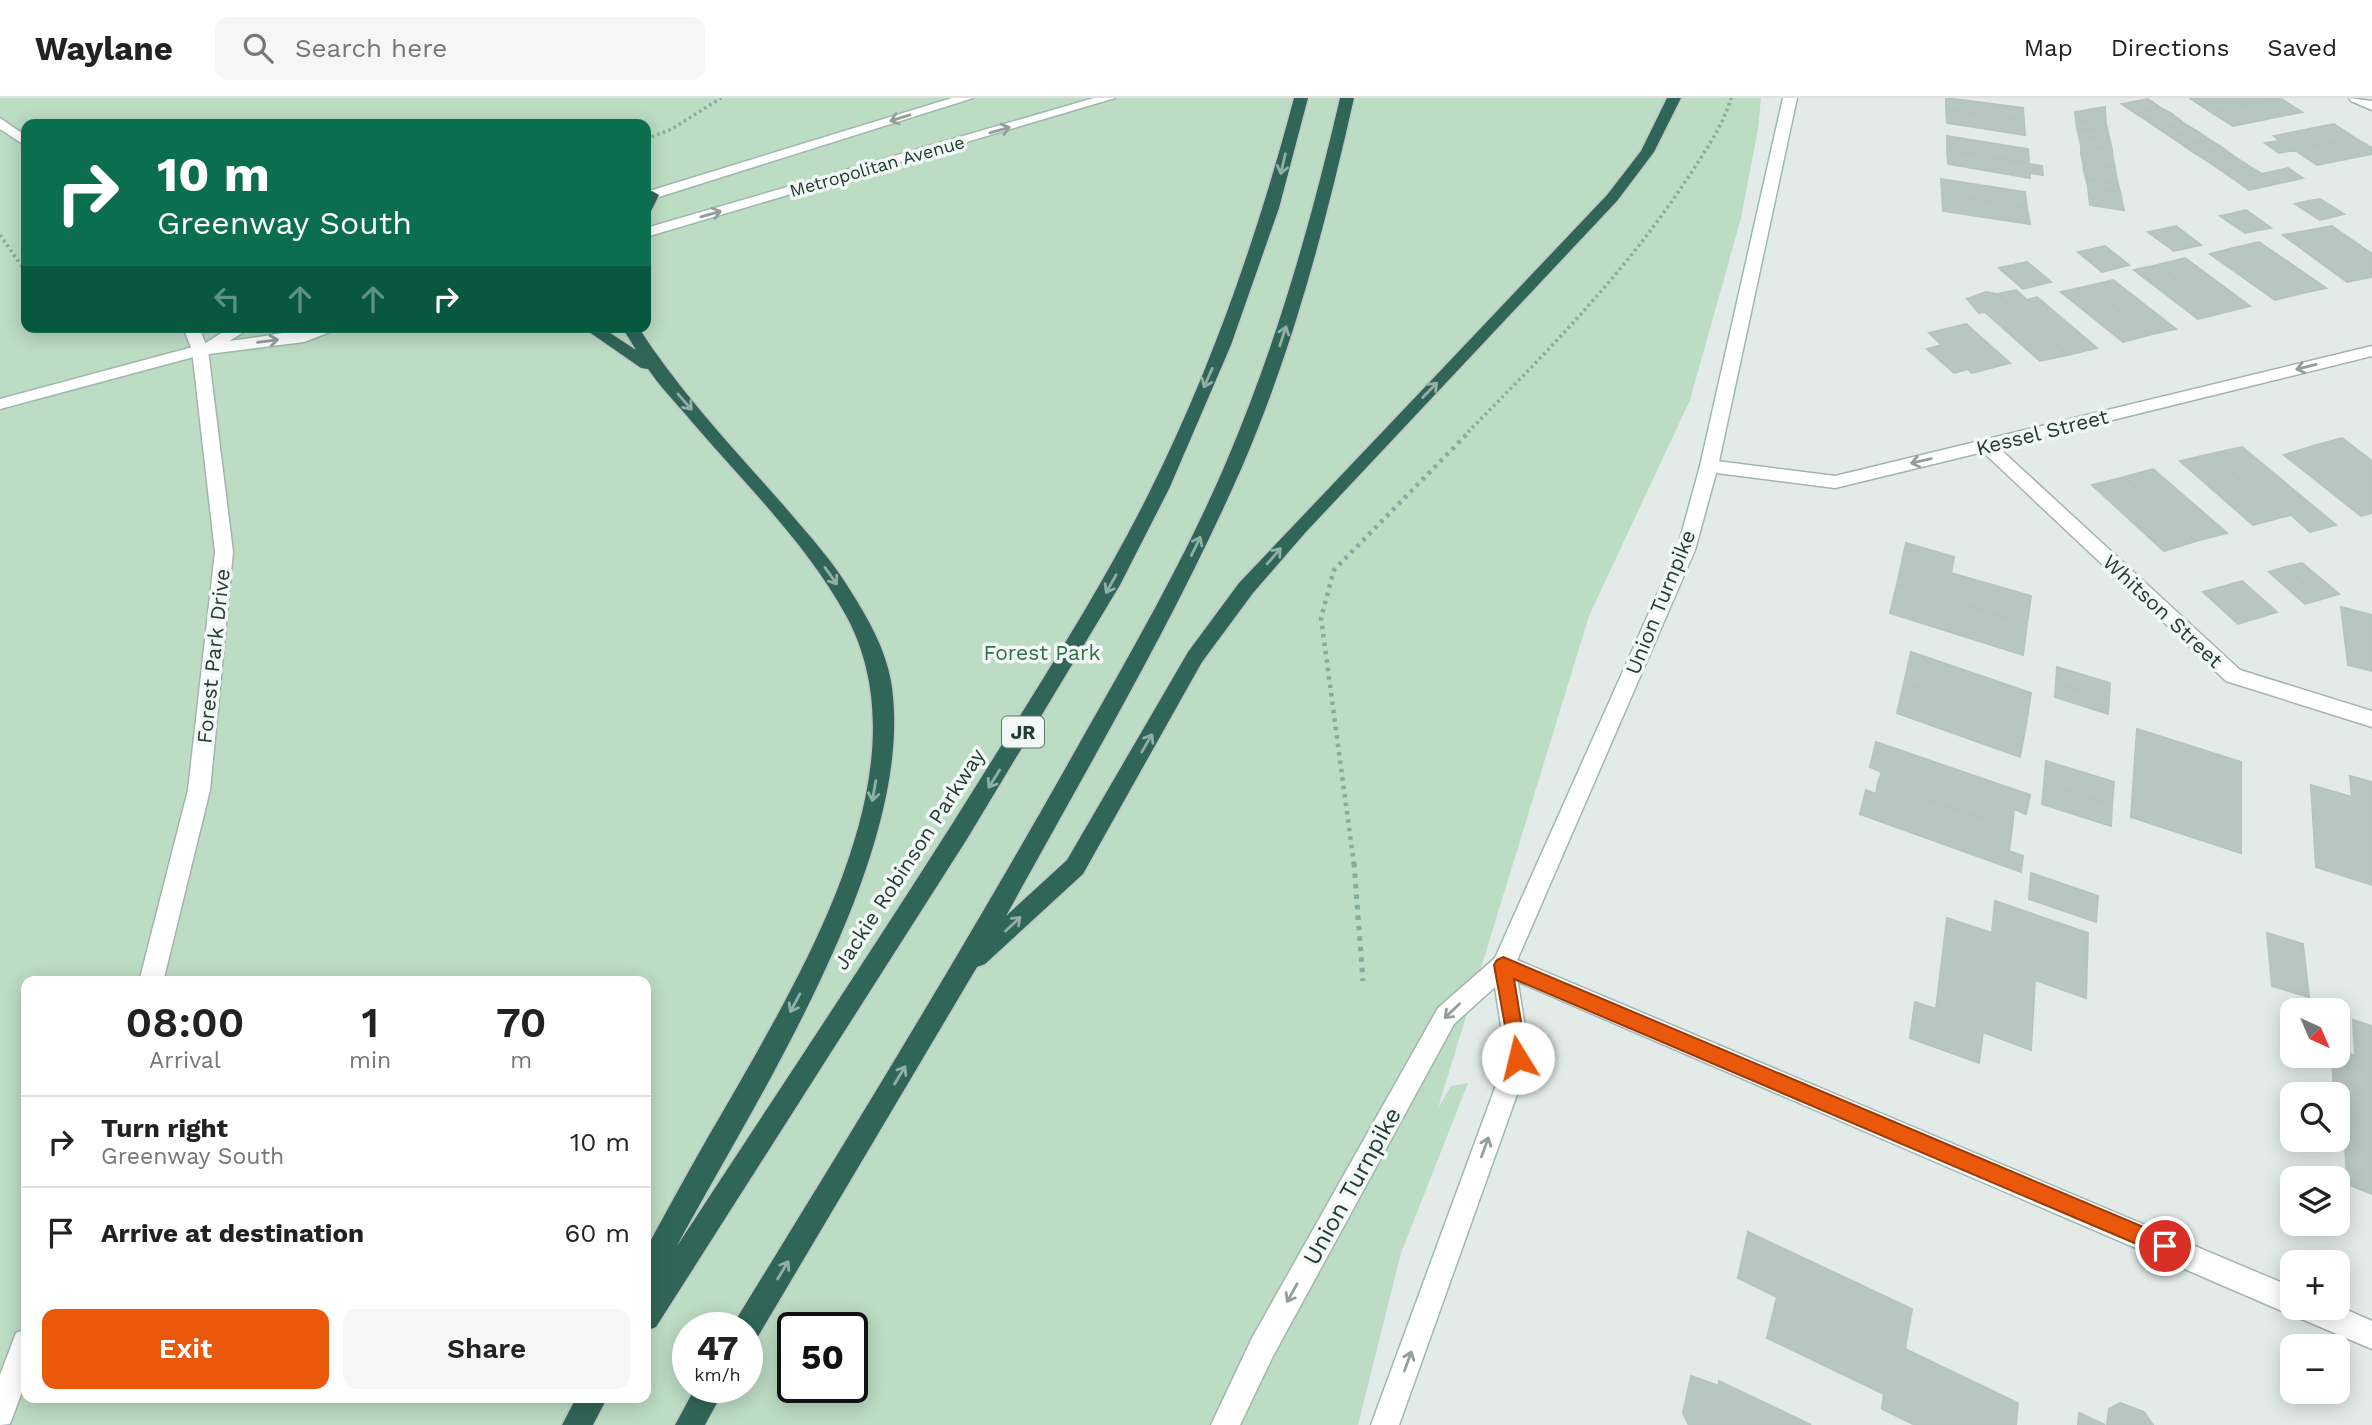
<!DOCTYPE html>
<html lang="en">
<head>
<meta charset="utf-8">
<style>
	body { margin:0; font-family:"Work Sans",sans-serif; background:#f6f6f6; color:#222; height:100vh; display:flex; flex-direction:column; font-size:26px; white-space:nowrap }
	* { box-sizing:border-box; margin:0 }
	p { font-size:23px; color:#767676 }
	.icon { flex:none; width:38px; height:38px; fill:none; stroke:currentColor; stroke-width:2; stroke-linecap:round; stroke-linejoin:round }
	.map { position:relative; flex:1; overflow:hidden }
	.details { position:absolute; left:21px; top:878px; width:630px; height:427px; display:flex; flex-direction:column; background:#fff; border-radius:14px; box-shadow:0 4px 18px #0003 }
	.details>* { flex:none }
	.top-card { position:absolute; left:21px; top:21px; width:630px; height:214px; border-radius:14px; box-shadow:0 4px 18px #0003; background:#0b6e4f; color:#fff; overflow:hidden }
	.needle { width:46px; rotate:136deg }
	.fabs { position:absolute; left:2280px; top:900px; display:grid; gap:14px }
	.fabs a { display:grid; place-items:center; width:70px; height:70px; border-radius:14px; background:#fff; box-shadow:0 4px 18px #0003; font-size:35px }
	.speed { position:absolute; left:672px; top:1214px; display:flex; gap:14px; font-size:35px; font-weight:700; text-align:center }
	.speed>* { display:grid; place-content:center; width:91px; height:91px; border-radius:50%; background:#fff; box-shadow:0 4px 18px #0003; line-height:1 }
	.speed small { font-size:18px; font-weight:400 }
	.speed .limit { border:4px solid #111; border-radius:10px; background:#fff; color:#111 }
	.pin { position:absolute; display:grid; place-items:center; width:60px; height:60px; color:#fff; margin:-30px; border:4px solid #fff; border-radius:50%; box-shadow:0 2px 7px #0007 }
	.me { position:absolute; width:77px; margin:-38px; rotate:351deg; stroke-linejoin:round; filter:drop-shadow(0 0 5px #0008) }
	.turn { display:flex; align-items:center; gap:24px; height:147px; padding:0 21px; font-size:32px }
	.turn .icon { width:91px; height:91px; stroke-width:2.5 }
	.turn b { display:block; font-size:49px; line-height:60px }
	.lanes { display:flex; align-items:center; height:66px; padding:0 21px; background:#0003; justify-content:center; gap:35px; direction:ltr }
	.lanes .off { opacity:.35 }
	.eta { display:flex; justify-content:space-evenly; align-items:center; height:119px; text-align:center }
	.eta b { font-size:42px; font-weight:600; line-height:49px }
	.cta { display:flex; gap:14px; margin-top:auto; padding:14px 21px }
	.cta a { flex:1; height:80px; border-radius:14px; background:#ea580c; color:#fff; font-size:28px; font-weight:600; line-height:80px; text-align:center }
	.cta a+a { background:#f6f6f6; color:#222 }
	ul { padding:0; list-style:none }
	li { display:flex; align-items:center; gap:21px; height:91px; padding:0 21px; border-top:2px solid #e0e0e0 }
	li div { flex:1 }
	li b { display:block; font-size:26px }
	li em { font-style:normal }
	header { display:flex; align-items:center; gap:42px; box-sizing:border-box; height:98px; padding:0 35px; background:#fff; border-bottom:2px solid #e0e0e0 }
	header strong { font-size:33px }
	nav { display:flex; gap:38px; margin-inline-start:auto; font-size:24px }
	.search { width:490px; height:63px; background:#f6f6f6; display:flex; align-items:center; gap:18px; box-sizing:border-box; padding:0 24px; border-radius:14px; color:#767676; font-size:26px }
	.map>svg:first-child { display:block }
	.green { fill:#bcdcc3; fill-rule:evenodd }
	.building { fill:#b7c6c0; stroke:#b5c5bd; stroke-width:2 }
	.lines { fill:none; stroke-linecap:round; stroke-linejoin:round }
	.street-casing { stroke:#a5b3ae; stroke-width:3 }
	.secondary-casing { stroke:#a1b7ae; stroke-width:3 }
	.highway-casing { stroke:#c1c8c6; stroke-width:3 }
	.path-far2 { stroke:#84ad9e; stroke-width:3.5; stroke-dasharray:2.5 3.5; stroke-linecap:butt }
	.path-far1 { stroke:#84ad9e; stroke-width:4.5; stroke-dasharray:3.5 5; stroke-linecap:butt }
	.path { stroke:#84ad9e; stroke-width:5; stroke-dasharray:4.5 6; stroke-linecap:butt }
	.street { fill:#fff; fill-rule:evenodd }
	.secondary { fill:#fff; fill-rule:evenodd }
	.highway { fill:#306658; fill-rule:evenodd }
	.oneway { stroke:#919e9a }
	.oneway2 { stroke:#91afa6 }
	.route { fill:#ea580c; stroke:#983908; stroke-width:2 }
	.labels { text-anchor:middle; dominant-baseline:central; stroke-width:7; stroke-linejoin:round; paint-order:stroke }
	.far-street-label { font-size:18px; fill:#233c34; stroke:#f2f8f5 }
	.shield { fill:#f2f8f5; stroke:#61746e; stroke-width:2 }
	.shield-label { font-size:19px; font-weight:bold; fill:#233c34 }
	.street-label { font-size:21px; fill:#233c34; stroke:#f2f8f5 }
	.park-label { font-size:21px; fill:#2f7045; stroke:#f2f8f5 }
	.near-street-label { font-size:24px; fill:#233c34; stroke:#f2f8f5 }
</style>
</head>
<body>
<header>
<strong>Waylane</strong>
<div class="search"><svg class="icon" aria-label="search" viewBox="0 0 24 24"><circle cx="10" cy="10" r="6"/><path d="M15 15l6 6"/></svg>Search here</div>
<nav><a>Map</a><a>Directions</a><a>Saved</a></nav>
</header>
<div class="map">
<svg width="2372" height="1327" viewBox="0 0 2372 1327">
	<rect width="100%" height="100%" fill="#e2ebe7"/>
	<path class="green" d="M0 0H1761L1758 31 1741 120 1690 302 1589 518 1438 1010 1451 988 1468 985 1401 1155 1358 1327H0ZM26 26H646V229H26ZM26 884H646V1300H26ZM688 1230H747V1290H688ZM793 1230H852V1290H793Z"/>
	<path class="building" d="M1946 0 2023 10 2024 23 1946 11Z
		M2195 0H2280L2211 14 2191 1Z
		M2280 0 2302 14 2233 28 2211 14Z
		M2148 1 2161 10 2135 15 2122 6Z
		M2105 9 2106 26 2076 22 2075 14Z
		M2161 10 2172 16 2146 22 2135 15Z
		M1946 11 2024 23 2025 37 1947 25Z
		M2172 16 2185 26 2159 31 2146 22Z
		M2076 22 2106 26 2108 34 2077 30Z
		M2185 26 2197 33 2171 39 2159 31Z
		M2334 26 2355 40 2279 55 2265 45 2280 43 2274 38Z
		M2077 30 2108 34 2110 43 2079 38Z
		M2197 33 2210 42 2183 47 2171 39Z
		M1947 38 2028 51 2029 65 1947 52Z
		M2079 38 2110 43 2112 52 2081 48Z
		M2355 40 2372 50V56L2317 67 2295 52Z
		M2210 42 2223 50 2196 56 2183 47Z
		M2081 48 2112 52 2113 61 2081 56Z
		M2223 50 2235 59 2209 64 2196 56Z
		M1947 52 2042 68 2043 77 2030 75V80L1948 66Z
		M2081 56 2113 61 2115 70 2083 65Z
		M2235 59 2249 68 2222 73 2209 64Z
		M2083 65 2115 70 2116 77 2084 73Z
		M2249 68 2262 76 2235 82 2222 73Z
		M2288 70 2303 80 2276 86 2262 76Z
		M2084 73 2116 77 2118 86 2086 81Z
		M2262 76 2276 86 2249 92 2235 82Z
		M1941 81 2025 94 2027 110 1942 96Z
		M2086 81 2118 86 2120 94 2088 89Z
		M2088 89 2120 94 2124 112 2090 107Z
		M1942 96 2027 110 2030 126 1943 113Z
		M2320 101 2344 116 2332 119 2308 103Z
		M2308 103 2332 119 2320 122 2295 106Z
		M2246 112 2271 130 2259 132 2234 115Z
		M2234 115 2259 132 2245 135 2220 118Z
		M2176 128 2201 147 2188 150 2163 131Z
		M2332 128 2372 156V176L2310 132Z
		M2163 131 2188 150 2174 153 2148 134Z
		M2310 132 2372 176V179L2347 184 2283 137Z
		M2259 144 2326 190 2299 196 2233 150Z
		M2105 148 2129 167 2117 170 2092 151Z
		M2233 150 2299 196 2275 202 2210 156Z
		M2092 151 2117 170 2102 174 2078 154Z
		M2185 160 2250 208 2222 215 2157 167Z
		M2027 164 2051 184 2038 187 2013 167Z
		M2013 167 2038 187 2023 191 1999 170Z
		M2157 167 2222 215 2198 221 2134 172Z
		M2113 182 2176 231 2149 237 2088 188Z
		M2088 188 2149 237 2123 244 2061 194Z
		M2016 192 2027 202 2037 199 2097 250 2068 257 1997 196Z
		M1986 194 1997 196 2068 257 2040 263 1985 214 1979 215 1967 201Z
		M1966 226 2010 265 1972 275 1968 271 1954 275 1927 251 1942 247 1929 235Z
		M2342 340 2372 363V394L2313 348Z
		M2313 348 2372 394V415L2361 418 2284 357Z
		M2242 349 2336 427 2310 434 2291 417 2283 419 2210 356Z
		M2210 356 2283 419 2253 427 2180 363Z
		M2153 371 2227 435 2196 443 2124 379Z
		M2124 379 2196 443 2164 453 2092 387Z
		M1906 445 1954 459 1951 475 2031 498 2027 526 1897 486Z
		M2302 465 2339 496 2322 501 2285 469Z
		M2285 469 2322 501 2305 506 2269 474Z
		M2242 483 2277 514 2238 526 2203 494Z
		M1897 486 2027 526 2023 557 1890 515Z
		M2341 509 2372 517V573L2348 567Z
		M1911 554 2031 595 2026 627 1904 585Z
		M2057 569 2110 585 2109 601 2056 585Z
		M1904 585 2026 627 2020 659 1897 615Z
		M2056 585 2109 601 2108 616 2055 599Z
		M2137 631 2241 664V755L2131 719Z
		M1876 644 2030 697 2026 716 2014 711 2012 731 1878 684 1882 674 1870 669Z
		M2046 663 2114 684 2112 707 2044 686Z
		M2350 678 2372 684V787L2316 769 2311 687 2352 699Z
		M1878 684 2012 731 2009 753 2023 758 2021 774 1860 716 1866 692 1876 696Z
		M2044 686 2112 707 2111 728 2042 706Z
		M2031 775 2098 798 2096 824 2029 801Z
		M1995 803 2088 835 2086 900 2035 882 2031 952 1983 934 1979 965 1910 940 1915 904 1936 911 1947 820 1992 835Z
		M2267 835 2303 846 2309 899 2272 888Z
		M2353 922 2372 928V1096L2347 1086 2345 1048 2337 1045 2338 996H2334L2332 957H2338V952L2355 958Z
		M1748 1134 1912 1211 1905 1251 2018 1305 2016 1327H1915L1882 1311 1884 1296 1767 1240 1777 1199 1738 1180Z
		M1691 1278 1719 1288V1283L1811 1327H1689L1683 1315Z
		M2120 1305 2144 1314 2153 1327H2107L2109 1311Z
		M2079 1315 2105 1327H2078Z"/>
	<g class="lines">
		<g class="street-casing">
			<path id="street" d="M2349 0 2372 3V12L2351 3Z
				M0 20 26 38V48L0 31Z
				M183 229H199L208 252 233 454 210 692 163 884H139L188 692 215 454 192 252Z
				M2372 248V258L1999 350 2240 572 2372 613V629L2226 583 1983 354 1835 390 1709 374 1700 368 1709 362 1835 378Z
				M1503 856 2292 1189V1209L2338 1208 2372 1223V1251L2297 1219 2296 1215 2282 1213 1495 874 1491 867 1495 860Z
				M26 1231V1283L10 1326 0 1327V1277L16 1235Z"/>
		</g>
		<g class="secondary-casing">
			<path id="secondary" d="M952 0H973L646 103V94Z
				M1094 0H1115L646 139V130Z
				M1783 0H1797L1718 368 1695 452 1515 867 1530 960 1399 1327H1371L1506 960 1495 889 1454 926 1272 1260 1240 1327H1211L1252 1240 1438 910 1495 860 1677 452 1700 368Z
				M231 229H252L229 243C267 239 305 229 343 229L304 244 201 257 0 311V301L204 246Z"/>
		</g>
		<g class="highway-casing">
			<path id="highway" d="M1294 0H1308L1279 110 1231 247 1169 391 1120 487 967 741 656 1229 646 1233V1195L650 1189 646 1190V1151C673 1101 700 1052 729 1003 804 871 930 665 844 514 805 444 744 385 692 324 678 307 661 290 648 271L641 270 582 229H601L636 252 622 229H638C680 294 734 351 785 409 808 436 832 462 850 492 868 520 885 550 891 583 919 753 756 1001 677 1148 784 984 893 822 996 656 1050 570 1104 485 1149 395 1212 269 1258 136 1294 0Z
				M1340 0H1354C1326 125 1293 251 1242 369 1174 524 1087 670 1006 818L1067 762 1188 554 1239 485 1607 97 1641 53 1667 0H1681L1654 54 1617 103 1305 435 1253 495 1202 564 1083 776 985 866 977 869 757 1240 747 1244V1230H733L737 1220C849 1038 960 857 1065 671 1121 571 1180 472 1225 367 1276 248 1311 125 1340 0Z
				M652 93 659 97 651 113 646 114V96Z
				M695 1290H725L705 1327H675Z
				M576 1300H607L593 1327H562Z"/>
		</g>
		<path class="path-far2" d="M646 41 672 31 721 0
			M0 137 26 174
			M1468 334C1549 252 1628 172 1691 75 1707 50 1723 28 1731 0"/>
		<path class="path-far1" d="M1354 767 1321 520 1334 472 1470 333"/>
		<path class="path" d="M1354 765 1363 883"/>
		<use href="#street" class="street"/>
		<use href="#secondary" class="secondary"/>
		<use href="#highway" class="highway"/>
	</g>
	<defs><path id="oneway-shaft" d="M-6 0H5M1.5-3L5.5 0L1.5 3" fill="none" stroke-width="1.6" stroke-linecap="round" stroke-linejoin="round" transform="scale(1.75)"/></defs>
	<g class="oneway">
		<use href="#oneway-shaft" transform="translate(900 20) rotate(163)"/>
		<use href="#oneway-shaft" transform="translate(1000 32) rotate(-16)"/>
		<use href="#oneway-shaft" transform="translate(711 116) rotate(-16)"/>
		<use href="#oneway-shaft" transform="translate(268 243) rotate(-8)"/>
		<use href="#oneway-shaft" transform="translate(2306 269) rotate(166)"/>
		<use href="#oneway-shaft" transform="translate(1921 363) rotate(167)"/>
		<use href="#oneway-shaft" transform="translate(1452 913) rotate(136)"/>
		<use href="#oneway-shaft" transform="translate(1485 1049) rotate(-70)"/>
		<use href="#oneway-shaft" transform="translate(1292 1195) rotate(119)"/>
		<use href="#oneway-shaft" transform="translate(1408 1263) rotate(-70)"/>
	</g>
	<g class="oneway2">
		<use href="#oneway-shaft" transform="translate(1283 66) rotate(103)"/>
		<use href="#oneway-shaft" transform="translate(1283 238) rotate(-72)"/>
		<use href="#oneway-shaft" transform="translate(1208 280) rotate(114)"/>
		<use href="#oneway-shaft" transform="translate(1430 292) rotate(-46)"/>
		<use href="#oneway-shaft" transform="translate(685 304) rotate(49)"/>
		<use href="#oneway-shaft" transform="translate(1196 448) rotate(-64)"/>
		<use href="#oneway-shaft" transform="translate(1274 458) rotate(-49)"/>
		<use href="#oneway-shaft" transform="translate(831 478) rotate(55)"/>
		<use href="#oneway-shaft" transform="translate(1111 486) rotate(119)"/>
		<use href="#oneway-shaft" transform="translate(1147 645) rotate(-60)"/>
		<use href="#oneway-shaft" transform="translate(994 681) rotate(122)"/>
		<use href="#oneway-shaft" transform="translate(874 693) rotate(100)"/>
		<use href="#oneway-shaft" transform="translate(1013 826) rotate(-43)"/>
		<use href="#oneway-shaft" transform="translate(795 905) rotate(118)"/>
		<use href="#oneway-shaft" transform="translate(900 977) rotate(-59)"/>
		<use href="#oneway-shaft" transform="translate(783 1172) rotate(-59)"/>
	</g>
	<path class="route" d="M1503 859 2172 1141 2175 1148 2172 1155 2165 1158 2158 1155 1514 881 1527 960 1525 966 1518 968 1512 966 1494 867 1497 862Z"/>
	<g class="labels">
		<g class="far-street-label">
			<text transform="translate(877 68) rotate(-16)">Metropolitan Avenue</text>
		</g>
		<rect class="shield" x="1002" y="618.5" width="42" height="31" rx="5"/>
		<g class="shield-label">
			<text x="1023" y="634">JR</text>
		</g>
		<g class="street-label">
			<text transform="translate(2042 334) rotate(-14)">Kessel Street</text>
			<text transform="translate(1660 504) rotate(-68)">Union Turnpike</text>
			<text transform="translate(2163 513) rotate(43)">Whitson Street</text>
			<text transform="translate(213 558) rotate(-84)">Forest Park Drive</text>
			<text transform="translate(909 761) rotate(-57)">Jackie Robinson Parkway</text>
		</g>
		<g class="park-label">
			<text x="1042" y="554">Forest Park</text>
		</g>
		<g class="near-street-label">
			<text transform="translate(1352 1088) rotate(-61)">Union Turnpike</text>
		</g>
	</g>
</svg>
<div class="fabs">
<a><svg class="needle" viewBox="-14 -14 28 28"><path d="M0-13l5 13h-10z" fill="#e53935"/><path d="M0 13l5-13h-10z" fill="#767676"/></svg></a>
<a><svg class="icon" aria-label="search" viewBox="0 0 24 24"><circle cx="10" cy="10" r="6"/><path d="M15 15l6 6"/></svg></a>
<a><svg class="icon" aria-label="layers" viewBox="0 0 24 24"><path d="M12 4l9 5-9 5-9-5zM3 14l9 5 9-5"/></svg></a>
<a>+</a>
<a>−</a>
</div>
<div class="speed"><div>47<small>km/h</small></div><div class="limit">50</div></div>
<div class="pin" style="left:2165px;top:1148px;background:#d93025"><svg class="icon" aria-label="arrive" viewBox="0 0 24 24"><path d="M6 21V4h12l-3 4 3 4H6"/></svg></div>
<svg class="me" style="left:1518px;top:960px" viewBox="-20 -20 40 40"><circle r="19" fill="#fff"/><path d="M0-13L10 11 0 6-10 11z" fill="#ea580c"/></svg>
<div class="top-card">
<div class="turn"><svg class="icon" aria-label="right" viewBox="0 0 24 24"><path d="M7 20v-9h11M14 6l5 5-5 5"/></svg><div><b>10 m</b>Greenway South</div></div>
<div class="lanes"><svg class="icon off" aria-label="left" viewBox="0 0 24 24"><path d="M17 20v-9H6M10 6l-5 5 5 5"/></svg><svg class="icon off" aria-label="ahead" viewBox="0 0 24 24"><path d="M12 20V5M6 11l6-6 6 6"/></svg><svg class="icon off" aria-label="ahead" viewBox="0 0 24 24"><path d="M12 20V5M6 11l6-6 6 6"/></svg><svg class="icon" aria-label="right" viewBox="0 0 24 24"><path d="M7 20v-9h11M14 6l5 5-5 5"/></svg></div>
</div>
<section class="details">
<div class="eta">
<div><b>08:00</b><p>Arrival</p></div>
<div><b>1</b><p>min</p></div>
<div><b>70</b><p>m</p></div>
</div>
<ul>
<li><svg class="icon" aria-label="right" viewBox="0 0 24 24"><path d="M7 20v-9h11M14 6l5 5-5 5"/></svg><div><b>Turn right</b><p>Greenway South</p></div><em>10 m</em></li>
<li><svg class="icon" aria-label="arrive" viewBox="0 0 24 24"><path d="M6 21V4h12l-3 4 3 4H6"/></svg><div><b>Arrive at destination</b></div><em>60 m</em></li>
</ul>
<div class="cta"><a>Exit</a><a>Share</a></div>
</section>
</div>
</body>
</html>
